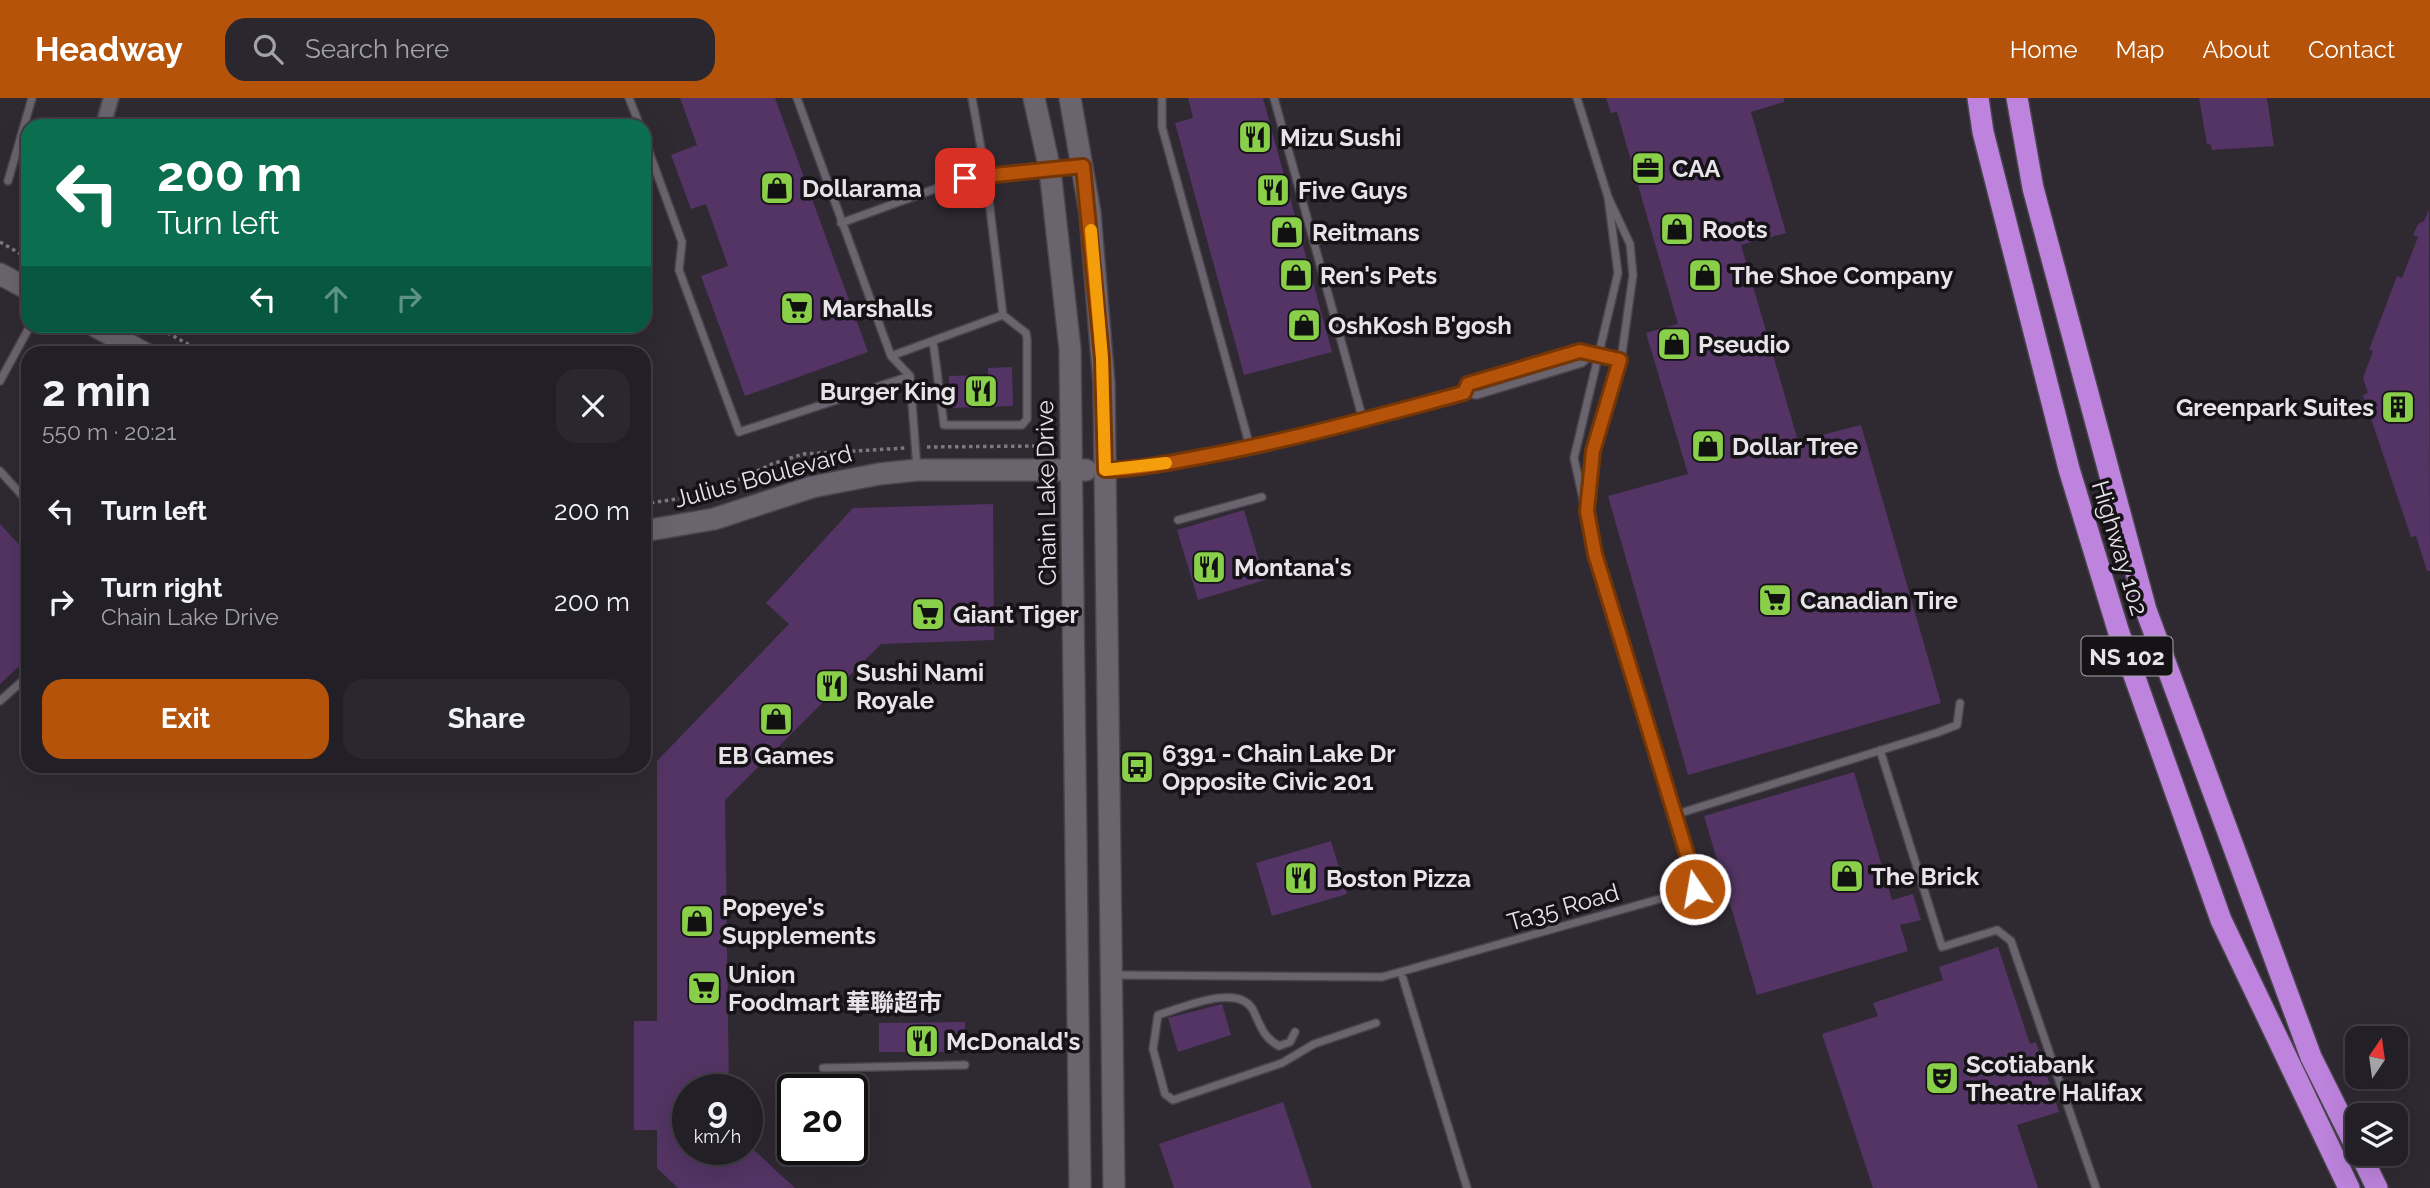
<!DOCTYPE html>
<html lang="en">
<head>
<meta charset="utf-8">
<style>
	body { margin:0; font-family:Raleway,"Noto Sans SC",sans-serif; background:#2b272e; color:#f1f3f6; height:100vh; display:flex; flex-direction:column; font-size:26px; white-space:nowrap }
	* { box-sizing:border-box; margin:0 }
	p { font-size:23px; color:#a3a2a7 }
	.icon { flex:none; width:38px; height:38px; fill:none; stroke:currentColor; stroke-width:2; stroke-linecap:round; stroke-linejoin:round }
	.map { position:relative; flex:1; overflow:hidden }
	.drawer { position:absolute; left:21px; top:248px; width:630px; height:427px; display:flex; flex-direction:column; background:#231f26; border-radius:21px; box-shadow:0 7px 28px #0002,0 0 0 2px #403d43 }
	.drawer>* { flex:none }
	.guide { position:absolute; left:21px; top:21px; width:630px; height:214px; border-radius:21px; box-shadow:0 7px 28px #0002,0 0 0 2px #403d43; background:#0b6e4f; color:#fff; overflow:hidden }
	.needle { width:46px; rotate:13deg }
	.controls { position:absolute; left:2345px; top:928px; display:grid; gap:14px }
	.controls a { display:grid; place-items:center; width:63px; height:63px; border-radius:14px; background:#231f26; box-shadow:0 7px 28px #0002,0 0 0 2px #403d43; font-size:35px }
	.speed { position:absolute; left:672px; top:976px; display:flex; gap:14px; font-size:35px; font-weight:700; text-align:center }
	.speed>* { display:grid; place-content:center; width:91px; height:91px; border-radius:50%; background:#231f26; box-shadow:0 7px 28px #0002,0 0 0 2px #403d43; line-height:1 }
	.speed small { font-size:18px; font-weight:400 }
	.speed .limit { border:4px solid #111; border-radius:10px; background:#fff; color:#111 }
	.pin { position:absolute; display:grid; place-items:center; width:60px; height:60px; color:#fff; margin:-30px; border-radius:14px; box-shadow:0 4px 10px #0006 }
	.me { position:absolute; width:77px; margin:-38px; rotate:348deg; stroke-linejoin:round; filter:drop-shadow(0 0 5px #0008) }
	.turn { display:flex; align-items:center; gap:24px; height:147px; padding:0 21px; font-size:32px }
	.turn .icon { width:91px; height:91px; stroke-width:2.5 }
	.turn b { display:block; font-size:49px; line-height:60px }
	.lanes { display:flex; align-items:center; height:66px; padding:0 21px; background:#0003; justify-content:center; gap:35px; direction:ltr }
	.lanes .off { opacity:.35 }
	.round { display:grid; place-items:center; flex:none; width:74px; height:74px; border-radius:21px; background:#2b272e }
	.headline { display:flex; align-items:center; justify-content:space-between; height:119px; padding:0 21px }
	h1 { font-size:42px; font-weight:700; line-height:52px }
	.cta { display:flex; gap:14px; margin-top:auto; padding:14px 21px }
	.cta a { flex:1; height:80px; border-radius:21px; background:#b45309; color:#fff; font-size:28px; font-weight:700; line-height:80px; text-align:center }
	.cta a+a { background:#2b272e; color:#f1f3f6 }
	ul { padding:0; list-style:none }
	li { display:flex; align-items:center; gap:21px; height:91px; padding:0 21px }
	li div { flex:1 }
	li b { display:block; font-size:26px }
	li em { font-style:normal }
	header { display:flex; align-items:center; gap:42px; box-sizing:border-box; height:98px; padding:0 35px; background:#b45309; color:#fff }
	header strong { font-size:33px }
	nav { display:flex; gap:38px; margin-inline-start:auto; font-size:24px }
	.search { width:490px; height:63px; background:#2b272e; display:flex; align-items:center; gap:18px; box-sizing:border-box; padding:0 24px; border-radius:21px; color:#a3a2a7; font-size:26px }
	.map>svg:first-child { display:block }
	.building { fill:#533464 }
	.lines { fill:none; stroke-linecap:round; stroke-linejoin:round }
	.lane-casing { stroke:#49444c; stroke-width:10 }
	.street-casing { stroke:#49444c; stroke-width:18 }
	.secondary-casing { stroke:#49444c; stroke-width:24 }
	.highway-casing { stroke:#49444c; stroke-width:24 }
	.path { stroke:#7d7880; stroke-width:3.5; stroke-dasharray:3.5 3.5; stroke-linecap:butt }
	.lane { stroke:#6a646e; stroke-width:7 }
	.street { stroke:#6a646e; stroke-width:14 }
	.secondary { stroke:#6a646e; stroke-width:21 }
	.highway { stroke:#bd83dd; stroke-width:21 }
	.route-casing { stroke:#753606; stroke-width:18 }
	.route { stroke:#b45309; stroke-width:12 }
	.slow { stroke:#f59e0b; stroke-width:12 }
	.labels { text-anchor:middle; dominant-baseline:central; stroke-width:7; stroke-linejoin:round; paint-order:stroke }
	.shield { fill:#161317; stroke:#a8a5aa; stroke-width:2 }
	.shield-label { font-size:23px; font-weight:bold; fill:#e7e4e9 }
	.poi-label { font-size:24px; font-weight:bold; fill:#e7e4e9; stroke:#161317; text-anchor:start }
	.street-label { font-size:24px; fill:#e7e4e9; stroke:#161317 }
</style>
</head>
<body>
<header>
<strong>Headway</strong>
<div class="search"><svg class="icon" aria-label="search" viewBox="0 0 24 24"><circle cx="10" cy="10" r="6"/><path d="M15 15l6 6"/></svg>Search here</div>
<nav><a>Home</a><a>Map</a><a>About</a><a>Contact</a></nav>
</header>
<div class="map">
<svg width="2430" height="1090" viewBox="0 0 2430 1090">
	<rect width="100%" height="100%" fill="#2f2932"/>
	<path class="building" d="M680 0H775L868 254 745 298 701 178 728 168 706 106 691 111 671 57 697 47Z
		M1188 0H1263L1332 254 1244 277 1175 25 1193 20Z
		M1606 0H1784V4L1751 14 1786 135 1741 147 1798 343 1861 327 1941 605 1688 677 1608 398 1688 376 1646 235 1678 226 1617 14 1611 15Z
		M2199 0H2267L2274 48 2212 52 2210 46H2207Z
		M2429 111 2430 473H2427L2416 438 2411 439 2363 297 2368 295 2363 280 2373 253 2369 252 2397 178 2402 180 2418 139 2413 137 2418 126 2424 123Z
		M1012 269 1013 308 950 310 949 278 988 277V270Z
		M993 406 994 542 881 546 725 702 729 992H688V1052H754L795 1090H678L657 1070V1032H634V923H657V663L789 526 766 505 853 410Z
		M1244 412 1265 482 1198 502 1177 432Z
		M0 426 28 456V560L0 586Z
		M1854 674 1892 802 1913 796 1921 822 1900 827 1908 853 1757 897 1704 718Z
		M1331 743 1347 796 1272 818 1256 765Z
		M1998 849 2030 946 2036 944 2059 1014 2017 1027 2038 1090H1873L1822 936 1878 918 1873 905 1943 882 1939 869Z
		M1222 906 1231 937 1178 954 1168 920Z
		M965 924V954H879V925Z
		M1283 1004 1312 1090H1174L1159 1046Z"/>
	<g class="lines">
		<g class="lane-casing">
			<path id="lane" d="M629 0 640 28
				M797 0 891 258 910 278 917 371
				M1162 0V29L1250 349
				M1274 0 1363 322
				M1577 0 1608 99 1630 146 1633 177 1621 262 1593 353 1587 408
				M644 40 682 144 679 172 739 334 910 278
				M8 83 32 0
				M841 125 965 80 1081 69
				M933 243 944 327H1022L1027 321V241L1026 235 1003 217
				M891 258 1003 217 986 78 972 0
				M0 283 30 228
				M1464 295 1468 286 1580 253 1621 262
				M1106 372H1133L1250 349 1464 295 1477 297 1582 265 1591 257
				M0 373 28 404
				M1178 422 1262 399
				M0 603 28 578
				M1880 652 1942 849 1997 832 2011 843 2096 1090
				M1674 717 1936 635 1957 627 1960 605
				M1401 874 1467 1090
				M1113 877 1382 879 1695 791 1690 766 1595 456 1574 360 1618 175 1608 99
				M1295 934 1290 944 1279 948C1264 940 1261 929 1254 914 1241 883 1182 910 1158 917L1153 951 1165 996 1173 1002 1282 965 1314 946 1376 925
				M823 970 965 967"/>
		</g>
		<g class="street-casing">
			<path id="street" d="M103 28 111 0"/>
		</g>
		<g class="secondary-casing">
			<path id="secondary" d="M1034 0 1050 72 1070 251 1080 1090
				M1070 0 1090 115 1104 285 1114 1090
				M0 176 28 191
				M95 228 146 256
				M644 433 714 421 812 389 879 376 917 372H1086"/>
		</g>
		<g class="highway-casing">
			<path id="highway" d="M1978 0 1983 34 2069 371 2119 535 2221 822 2349 1090
				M2017 0 2033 90 2146 512 2311 959 2357 1051
				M2360 1055 2377 1090"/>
		</g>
		<path class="path" d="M0 144 28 160
			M155 228 206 256
			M927 349 1039 348
			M644 406 708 396 772 366 803 356 906 350"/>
		<use href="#lane" class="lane"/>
		<use href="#street" class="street"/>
		<use href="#secondary" class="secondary"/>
		<use href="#highway" class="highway"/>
	</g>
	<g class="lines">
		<g class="route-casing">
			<path id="route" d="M965 80 1083 68 1102 260 1105 372C1143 371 1179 363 1216 356 1299 340 1381 317 1464 295L1468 286 1580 253 1620 262 1593 353 1587 413 1595 456 1690 766 1695 791"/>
		</g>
		<use href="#route" class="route"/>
		<path class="slow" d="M1091 132 1102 260 1105 372 1166 365"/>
	</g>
	<defs>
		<g id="restaurant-square" transform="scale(1.75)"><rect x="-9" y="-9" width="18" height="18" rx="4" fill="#89cf49" stroke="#161317"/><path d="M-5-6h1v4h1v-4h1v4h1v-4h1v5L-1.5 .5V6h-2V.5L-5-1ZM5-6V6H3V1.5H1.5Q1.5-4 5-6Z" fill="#111"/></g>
		<g id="office-square" transform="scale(1.75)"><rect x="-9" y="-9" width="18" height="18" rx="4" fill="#89cf49" stroke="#161317"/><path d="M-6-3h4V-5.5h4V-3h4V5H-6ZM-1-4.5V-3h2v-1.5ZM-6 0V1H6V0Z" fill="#111"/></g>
		<g id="shop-square" transform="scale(1.75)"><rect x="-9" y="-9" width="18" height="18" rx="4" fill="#89cf49" stroke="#161317"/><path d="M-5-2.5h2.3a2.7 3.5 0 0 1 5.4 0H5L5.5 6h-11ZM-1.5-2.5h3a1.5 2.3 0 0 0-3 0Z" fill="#111"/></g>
		<g id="supermarket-square" transform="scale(1.75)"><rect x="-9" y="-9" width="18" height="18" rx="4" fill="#89cf49" stroke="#161317"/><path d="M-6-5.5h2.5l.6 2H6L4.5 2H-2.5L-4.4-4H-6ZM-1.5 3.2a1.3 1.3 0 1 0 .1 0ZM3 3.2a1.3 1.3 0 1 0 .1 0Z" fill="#111"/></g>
		<g id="building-square" transform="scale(1.75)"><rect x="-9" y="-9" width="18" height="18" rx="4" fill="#89cf49" stroke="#161317"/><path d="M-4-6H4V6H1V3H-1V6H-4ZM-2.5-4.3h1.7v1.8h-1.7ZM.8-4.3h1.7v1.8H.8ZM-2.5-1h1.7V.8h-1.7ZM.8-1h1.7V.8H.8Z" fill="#111"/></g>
		<g id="bus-square" transform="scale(1.75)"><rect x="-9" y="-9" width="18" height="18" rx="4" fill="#89cf49" stroke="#161317"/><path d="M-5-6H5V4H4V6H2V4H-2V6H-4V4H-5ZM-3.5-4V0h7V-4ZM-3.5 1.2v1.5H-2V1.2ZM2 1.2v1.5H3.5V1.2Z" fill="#111"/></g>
		<g id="theatre-square" transform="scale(1.75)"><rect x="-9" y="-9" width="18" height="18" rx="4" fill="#89cf49" stroke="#161317"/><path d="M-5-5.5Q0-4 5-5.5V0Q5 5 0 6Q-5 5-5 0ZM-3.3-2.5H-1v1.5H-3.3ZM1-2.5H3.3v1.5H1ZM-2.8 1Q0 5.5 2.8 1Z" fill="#111"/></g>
	</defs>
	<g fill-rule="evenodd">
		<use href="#restaurant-square" x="1255" y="39"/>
		<use href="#office-square" x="1648" y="70"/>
		<use href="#shop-square" x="777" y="90"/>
		<use href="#restaurant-square" x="1273" y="92"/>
		<use href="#shop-square" x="1677" y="131"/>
		<use href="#shop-square" x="1287" y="134"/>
		<use href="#shop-square" x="1296" y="177"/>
		<use href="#shop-square" x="1705" y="177"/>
		<use href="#supermarket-square" x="797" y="210"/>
		<use href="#shop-square" x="1304" y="227"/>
		<use href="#shop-square" x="1674" y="246"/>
		<use href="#restaurant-square" x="981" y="293"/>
		<use href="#building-square" x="2398" y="309"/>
		<use href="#shop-square" x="1708" y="348"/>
		<use href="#restaurant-square" x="1209" y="469"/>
		<use href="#supermarket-square" x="1775" y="502"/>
		<use href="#supermarket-square" x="928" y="516"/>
		<use href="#restaurant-square" x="832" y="588"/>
		<use href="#shop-square" x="776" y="621"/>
		<use href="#bus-square" x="1137" y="669"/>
		<use href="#shop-square" x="1847" y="778"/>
		<use href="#restaurant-square" x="1301" y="780"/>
		<use href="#shop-square" x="697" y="823"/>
		<use href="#supermarket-square" x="704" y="890"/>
		<use href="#restaurant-square" x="922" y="943"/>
		<use href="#theatre-square" x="1942" y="980"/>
	</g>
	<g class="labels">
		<rect class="shield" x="2081.5" y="538.5" width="91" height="39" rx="5"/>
		<g class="shield-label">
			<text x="2127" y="558">NS 102</text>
		</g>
		<g class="poi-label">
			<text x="1280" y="39">Mizu Sushi</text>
			<text x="1672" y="70">CAA</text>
			<text x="802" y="90">Dollarama</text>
			<text x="1298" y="92">Five Guys</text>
			<text x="1702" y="131">Roots</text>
			<text x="1312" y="134">Reitmans</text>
			<text x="1320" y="177">Ren's Pets</text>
			<text x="1730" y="177">The Shoe Company</text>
			<text x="822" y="210">Marshalls</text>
			<text x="1328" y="227">OshKosh B'gosh</text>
			<text x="1698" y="246">Pseudio</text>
			<text x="956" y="293" text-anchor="end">Burger King</text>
			<text x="2374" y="309" text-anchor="end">Greenpark Suites</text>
			<text x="1732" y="348">Dollar Tree</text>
			<text x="1234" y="469">Montana's</text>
			<text x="1800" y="502">Canadian Tire</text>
			<text x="953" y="516">Giant Tiger</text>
			<text x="856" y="574">Sushi Nami<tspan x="856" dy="28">Royale</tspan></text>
			<text x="1162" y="655">6391 - Chain Lake Dr<tspan x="1162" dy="28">Opposite Civic 201</tspan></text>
			<text x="776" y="657" text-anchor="middle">EB Games</text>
			<text x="1871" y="778">The Brick</text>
			<text x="1326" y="780">Boston Pizza</text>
			<text x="722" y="809">Popeye's<tspan x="722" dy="28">Supplements</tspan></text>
			<text x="728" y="876">Union<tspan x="728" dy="28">Foodmart 華聯超市</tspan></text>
			<text x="946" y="943">McDonald's</text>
			<text x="1966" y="966">Scotiabank<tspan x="1966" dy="28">Theatre Halifax</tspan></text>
		</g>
		<g class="street-label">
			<text transform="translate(763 378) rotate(-15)">Julius Boulevard</text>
			<text transform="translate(1046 395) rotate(-91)">Chain Lake Drive</text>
			<text transform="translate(2120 450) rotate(73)">Highway 102</text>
			<text transform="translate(1563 809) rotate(-16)">Ta35 Road</text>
		</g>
	</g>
</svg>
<div class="controls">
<a><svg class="needle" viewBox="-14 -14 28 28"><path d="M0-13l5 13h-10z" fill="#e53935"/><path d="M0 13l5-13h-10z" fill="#a3a2a7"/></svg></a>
<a><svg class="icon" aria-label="layers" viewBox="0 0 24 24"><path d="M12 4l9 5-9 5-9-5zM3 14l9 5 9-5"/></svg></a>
</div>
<div class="speed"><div>9<small>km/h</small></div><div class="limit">20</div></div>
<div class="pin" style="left:965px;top:80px;background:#d93025"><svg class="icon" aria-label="arrive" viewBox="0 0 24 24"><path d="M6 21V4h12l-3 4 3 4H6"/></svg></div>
<svg class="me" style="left:1695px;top:791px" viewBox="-20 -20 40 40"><circle r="17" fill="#b45309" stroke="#fff" stroke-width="3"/><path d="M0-11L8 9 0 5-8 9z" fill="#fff"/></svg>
<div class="guide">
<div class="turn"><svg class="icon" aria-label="left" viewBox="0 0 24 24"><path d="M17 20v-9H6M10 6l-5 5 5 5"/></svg><div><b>200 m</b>Turn left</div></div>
<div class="lanes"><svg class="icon" aria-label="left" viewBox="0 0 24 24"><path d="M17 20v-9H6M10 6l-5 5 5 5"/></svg><svg class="icon off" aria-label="ahead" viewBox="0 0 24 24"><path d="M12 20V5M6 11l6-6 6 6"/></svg><svg class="icon off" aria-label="right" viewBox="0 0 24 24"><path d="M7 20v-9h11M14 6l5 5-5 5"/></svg></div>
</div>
<section class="drawer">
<div class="headline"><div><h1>2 min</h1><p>550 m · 20:21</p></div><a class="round"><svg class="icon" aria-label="close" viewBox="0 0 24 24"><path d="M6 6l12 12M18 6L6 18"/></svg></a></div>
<ul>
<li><svg class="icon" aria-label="left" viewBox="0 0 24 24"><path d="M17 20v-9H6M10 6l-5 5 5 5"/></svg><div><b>Turn left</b></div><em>200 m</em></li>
<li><svg class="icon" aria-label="right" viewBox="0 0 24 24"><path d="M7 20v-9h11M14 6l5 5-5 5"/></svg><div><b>Turn right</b><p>Chain Lake Drive</p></div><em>200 m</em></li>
</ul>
<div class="cta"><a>Exit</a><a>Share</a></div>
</section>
</div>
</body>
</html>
